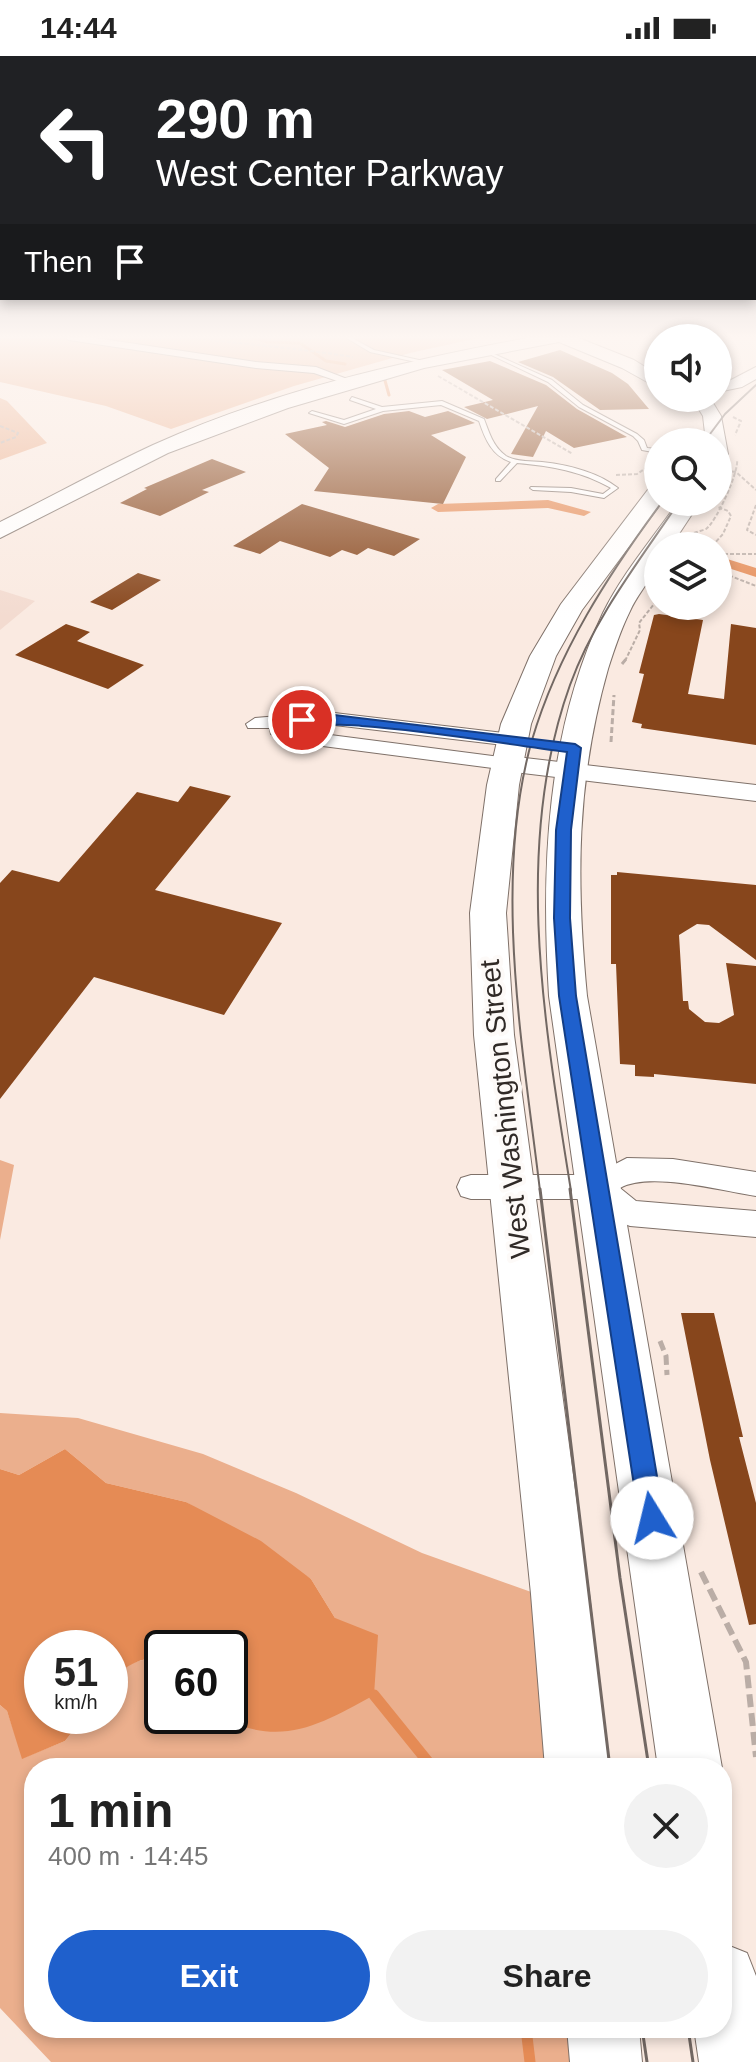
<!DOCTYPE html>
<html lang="en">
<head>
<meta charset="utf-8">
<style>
	body { margin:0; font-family:Helvetica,sans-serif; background:#f2f2f2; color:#222; height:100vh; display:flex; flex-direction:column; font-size:30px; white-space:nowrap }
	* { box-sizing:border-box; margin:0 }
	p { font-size:26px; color:#767676 }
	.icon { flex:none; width:44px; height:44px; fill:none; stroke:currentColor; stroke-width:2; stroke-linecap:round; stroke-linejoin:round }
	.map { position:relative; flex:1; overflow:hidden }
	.sheet { position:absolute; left:24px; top:1702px; width:708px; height:280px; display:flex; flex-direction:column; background:#fff; border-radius:32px; box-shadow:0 4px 12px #0003 }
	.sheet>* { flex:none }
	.banner { position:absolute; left:0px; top:0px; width:756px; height:244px; box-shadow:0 4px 12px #0003; background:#202124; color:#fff; overflow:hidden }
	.tools { position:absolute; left:644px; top:268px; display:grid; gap:16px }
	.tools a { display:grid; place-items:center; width:88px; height:88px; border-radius:50%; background:#fff; box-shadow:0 4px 12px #0003; font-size:40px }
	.speed { position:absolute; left:24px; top:1574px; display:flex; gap:16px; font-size:40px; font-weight:700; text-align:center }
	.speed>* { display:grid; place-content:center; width:104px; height:104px; border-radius:50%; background:#fff; box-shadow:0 4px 12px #0003; line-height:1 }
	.speed small { font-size:20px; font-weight:400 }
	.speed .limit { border:4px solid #111; border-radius:12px; background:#fff; color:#111 }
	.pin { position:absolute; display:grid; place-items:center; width:68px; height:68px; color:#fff; margin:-34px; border:4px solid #fff; border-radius:50%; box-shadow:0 2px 8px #0007 }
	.me { position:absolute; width:88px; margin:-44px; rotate:351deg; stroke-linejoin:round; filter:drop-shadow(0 0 6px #0008) }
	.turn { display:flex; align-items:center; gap:28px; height:168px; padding:0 24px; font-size:36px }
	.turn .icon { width:104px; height:104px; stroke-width:2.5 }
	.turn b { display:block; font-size:56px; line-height:68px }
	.then { display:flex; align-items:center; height:76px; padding:0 24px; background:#0003; gap:16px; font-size:30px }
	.round { display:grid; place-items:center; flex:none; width:84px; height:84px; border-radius:42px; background:#f2f2f2 }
	.head { display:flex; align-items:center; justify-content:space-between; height:136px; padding:0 24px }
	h1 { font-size:48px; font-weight:800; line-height:60px }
	.button { display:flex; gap:16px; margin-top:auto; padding:16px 24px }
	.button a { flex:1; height:92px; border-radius:48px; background:#1f60cc; color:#fff; font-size:32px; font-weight:800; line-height:92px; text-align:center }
	.button a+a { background:#f2f2f2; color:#222 }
	.status { display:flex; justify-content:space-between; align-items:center; height:56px; padding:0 40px; background:#fff; direction:ltr }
	.status svg { height:22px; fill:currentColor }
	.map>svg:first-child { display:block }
	.built { fill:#f3dbd0 }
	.green { fill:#ebaf8d }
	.water { fill:#e58b55 }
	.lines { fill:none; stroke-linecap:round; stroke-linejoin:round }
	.stream-far1 { stroke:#e58b55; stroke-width:3 }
	.stream { stroke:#e58b55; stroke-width:11 }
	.canal { fill:#e58b55; fill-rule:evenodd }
	.building { fill:#87461c }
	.lane-casing { stroke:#7f7169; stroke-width:2 }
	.street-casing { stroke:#7f7169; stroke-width:2 }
	.secondary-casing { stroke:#7f7169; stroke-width:2 }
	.primary-casing { stroke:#7f7169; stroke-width:2 }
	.path-far3 { stroke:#baada6; stroke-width:2; stroke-dasharray:4 2; stroke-linecap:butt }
	.path-far2 { stroke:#baada6; stroke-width:3; stroke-dasharray:6 3; stroke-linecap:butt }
	.path-far1 { stroke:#baada6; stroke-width:5; stroke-dasharray:10 5; stroke-linecap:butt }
	.path { stroke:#baada6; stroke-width:6; stroke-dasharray:13 6; stroke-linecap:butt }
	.lane { fill:#fff; fill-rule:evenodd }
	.street { fill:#fff; fill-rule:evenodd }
	.secondary { fill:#fff; fill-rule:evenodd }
	.primary { fill:#fff; fill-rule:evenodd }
	.tram-far1 { stroke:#726863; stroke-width:2 }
	.tram { stroke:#726863; stroke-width:3 }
	.route { fill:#1f60cc; stroke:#143e85; stroke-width:2 }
	.labels { text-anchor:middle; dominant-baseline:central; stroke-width:8; stroke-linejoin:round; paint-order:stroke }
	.street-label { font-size:28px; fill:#302a27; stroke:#fdfaf8 }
</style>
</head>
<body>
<div class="status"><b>14:44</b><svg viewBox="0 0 49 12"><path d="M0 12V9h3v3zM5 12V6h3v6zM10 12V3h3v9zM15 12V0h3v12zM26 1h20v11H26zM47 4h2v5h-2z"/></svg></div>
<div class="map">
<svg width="756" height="2006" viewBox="0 0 756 2006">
	<rect width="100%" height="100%" fill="#faeae1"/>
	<path class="built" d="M0 534 35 545 0 574Z"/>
	<path class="green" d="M0 281H483L410 297 294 330 171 373 106 350 0 326Z
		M0 342 7 345 47 387 0 404Z
		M0 1104 14 1109 0 1184Z
		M0 1357 78 1362 203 1398 296 1437 422 1497 534 1537 549 1712H34V1972H571L574 2006H51L0 1952V1649L7 1655 23 1702 65 1685 85 1660H110C110 1651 107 1635 110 1626 116 1610 147 1599 162 1604V1660H226L228 1665 335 1562 311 1523 186 1446 106 1427 65 1393 19 1419 0 1413Z"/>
	<path class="water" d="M65 1393 106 1427 186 1446 261 1485 311 1523 335 1562 378 1579 374 1639C323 1667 286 1690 228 1665L230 1592H162V1604C143 1598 121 1612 110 1627V1592H42V1660H85L65 1685 22 1703 7 1655 0 1649V1413L19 1419Z"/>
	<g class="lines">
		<path class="stream-far1" d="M250 281 268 286 300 287 326 305 345 308
			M384 321 389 339"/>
		<path class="stream" d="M374 1639 433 1712
			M526 1972 530 2006"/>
		<path class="canal" d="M548 444 591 456 584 460 548 452 438 456 431 452 438 448Z
			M724 502 756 512V521L719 509V503Z"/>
	</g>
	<path class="building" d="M560 294 612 317 628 328 649 353 600 354 553 321 518 306Z
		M490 305 546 329 577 353 627 381 574 392 546 375 533 401 511 398 538 350 487 363 464 351 493 344 442 314Z
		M409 355 425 361 448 355 475 367 431 379 466 401 443 448 314 435 329 412 285 378 327 369 322 366 326 365 345 371 384 358Z
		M212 403 246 416 202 434 209 436 160 460 120 447 147 433 144 432Z
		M302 448 420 483 394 500 368 492 357 499 342 494 330 501 280 485 260 498 233 490Z
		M138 517 161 524 112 554 90 546Z
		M659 558 703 564 688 638 724 643 731 568 756 572V689L641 672 642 668 632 666 644 618 639 617 654 559Z
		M66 568 90 576 77 585 144 609 108 633 15 599Z
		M190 730 231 740 155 834 282 867 224 959 94 921 0 1043V827L12 814 59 826 137 736 178 746Z
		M617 816 756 829V904L709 869 697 868 679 879 683 945H688L689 953 705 966 719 967 734 959 726 907 756 910V1028L654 1018V1021L635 1020V1009L620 1008 616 908H611V819H617Z
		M681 1257H714L743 1381H739L756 1447V1568L749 1569 710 1404Z"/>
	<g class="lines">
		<g class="lane-casing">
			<path id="lane" d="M345 281H350L374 294 428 306 425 308 370 296Z
				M483 293 552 324 583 349 637 378 644 384 647 392 658 393V397L642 394 638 385 633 380 579 351 548 326 483 295Z
				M352 341 382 351 442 345 484 363C489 376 493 391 506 400 516 406 531 405 542 406 569 409 597 416 618 432L604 442 571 436 533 434 530 432 531 431 571 432 603 438 611 432C581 415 551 410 517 407L500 425H496V423L511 406C492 400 485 383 479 365L441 349 383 355 344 368 309 357 312 355 344 364 376 353 350 344Z"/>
		</g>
		<g class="street-casing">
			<path id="street" d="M64 281H89L256 306 316 311 355 326 349 329 314 317 256 312 69 284Z
				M326 656 512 678 522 684 512 690 326 668 288 671 315 677 508 702 518 708 508 714 315 689 271 678 270 672H248L246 668 255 662Z
				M627 1102 673 1103 756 1116V1140C722 1135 650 1115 620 1132L636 1145 756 1155V1181L630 1170 620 1166 592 1143H471L461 1140 457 1131 461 1122 471 1119H594Z"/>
		</g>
		<g class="secondary-casing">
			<path id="secondary" d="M756 311V323L742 331 718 336V326L731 324Z
				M508 700 756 729V745L498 714 494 708 498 702Z"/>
		</g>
		<g class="primary-casing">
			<path id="primary" d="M533 281H576L634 304 658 319V332L622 312 559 286 424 312 288 352 168 397 0 482V466C51 441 101 413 153 389 272 335 404 305 533 281Z
				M692 342H710L721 360 728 398 725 402 718 404V386H706L703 360Z
				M658 430V446H662L582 554 556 600 545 630 531 668 519 729 506 857 514 979 589 1538 609 1712H545L531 1538 474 979 470 857 487 729 501 668 530 600 561 548 650 431Z
				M678 446H700L671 490H658C658 521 642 529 630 555 621 573 614 594 608 613 576 726 576 824 587 940L722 1712H658L549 940C541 811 546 677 603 557 622 518 653 482 678 446Z
				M722 1887 747 1897 756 1920V2006H699L694 1972H722Z
				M567 1972H639L642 2006H570Z"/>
		</g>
		<path class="path-far3" d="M185 281C241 288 297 292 353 301
			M438 320 573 398
			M733 361 741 365 735 379
			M0 370 18 377 16 381 0 387
			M726 415 736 416 756 434
			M616 419 637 418 652 408
			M756 449 747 474 756 479
			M694 477C696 476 704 474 706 473 717 465 739 415 737 404
			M712 490 723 478 731 460 728 455 718 451
			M718 498H756
			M718 515 756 530
			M625 605 640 574 639 567 658 543"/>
		<path class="path-far2" d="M622 608 626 603
			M611 686 614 639"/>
		<path class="path-far1" d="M660 1285 666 1300 667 1319"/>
		<path class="path" d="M701 1516 746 1606 756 1701"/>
		<use href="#lane" class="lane"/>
		<use href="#street" class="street"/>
		<use href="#secondary" class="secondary"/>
		<use href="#primary" class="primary"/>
		<path class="tram-far1" d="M704 386 725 358 756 329
			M540 1135C523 992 492 825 532 684 558 596 608 519 662 446
			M571 1135C545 971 512 790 570 629 594 562 640 504 679 446"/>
		<path class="tram" d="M540 1133 610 1712
			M570 1133 620 1522 649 1712
			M642 1972 647 2006
			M688 1972 693 2006"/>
	</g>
	<linearGradient id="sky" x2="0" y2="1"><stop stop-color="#a7a4ad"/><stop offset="0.5" stop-color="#fdf6f2"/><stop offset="1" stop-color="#fdf6f2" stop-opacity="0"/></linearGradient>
	<rect width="756" height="562" fill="url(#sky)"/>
	<path class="route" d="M326 658 575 688 581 692 571 774 570 862 576 940 664 1462 661 1471 652 1474 643 1471 639 1462 559 940 554 862 556 774 567 696C499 687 431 675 362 670 348 668 304 670 295 664L302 660Z"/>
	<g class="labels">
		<g class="street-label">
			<text transform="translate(505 1053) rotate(-96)">West Washington Street</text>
		</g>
	</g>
</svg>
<div class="tools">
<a><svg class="icon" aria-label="sound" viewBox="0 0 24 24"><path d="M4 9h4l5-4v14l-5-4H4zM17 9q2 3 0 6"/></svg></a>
<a><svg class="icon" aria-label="search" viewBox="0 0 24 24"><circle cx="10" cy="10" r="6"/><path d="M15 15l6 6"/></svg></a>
<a><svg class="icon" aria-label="layers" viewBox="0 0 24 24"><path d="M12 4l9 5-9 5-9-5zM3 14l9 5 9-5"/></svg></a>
</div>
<div class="speed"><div>51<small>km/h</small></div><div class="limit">60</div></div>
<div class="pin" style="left:302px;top:664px;background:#d93025"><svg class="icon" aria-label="arrive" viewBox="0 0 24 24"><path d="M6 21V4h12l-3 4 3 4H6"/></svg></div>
<svg class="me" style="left:652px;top:1462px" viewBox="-20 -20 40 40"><circle r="19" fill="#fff"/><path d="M0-13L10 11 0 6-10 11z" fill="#1f60cc"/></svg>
<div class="banner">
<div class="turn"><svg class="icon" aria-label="left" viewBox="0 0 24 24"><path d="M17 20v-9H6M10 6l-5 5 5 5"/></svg><div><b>290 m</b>West Center Parkway</div></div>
<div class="then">Then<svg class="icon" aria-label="arrive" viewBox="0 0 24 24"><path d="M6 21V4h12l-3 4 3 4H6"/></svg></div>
</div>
<section class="sheet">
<div class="head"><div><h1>1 min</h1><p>400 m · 14:45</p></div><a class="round"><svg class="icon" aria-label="close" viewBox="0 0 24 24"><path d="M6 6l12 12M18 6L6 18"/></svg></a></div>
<div class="button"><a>Exit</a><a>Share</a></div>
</section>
</div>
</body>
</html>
